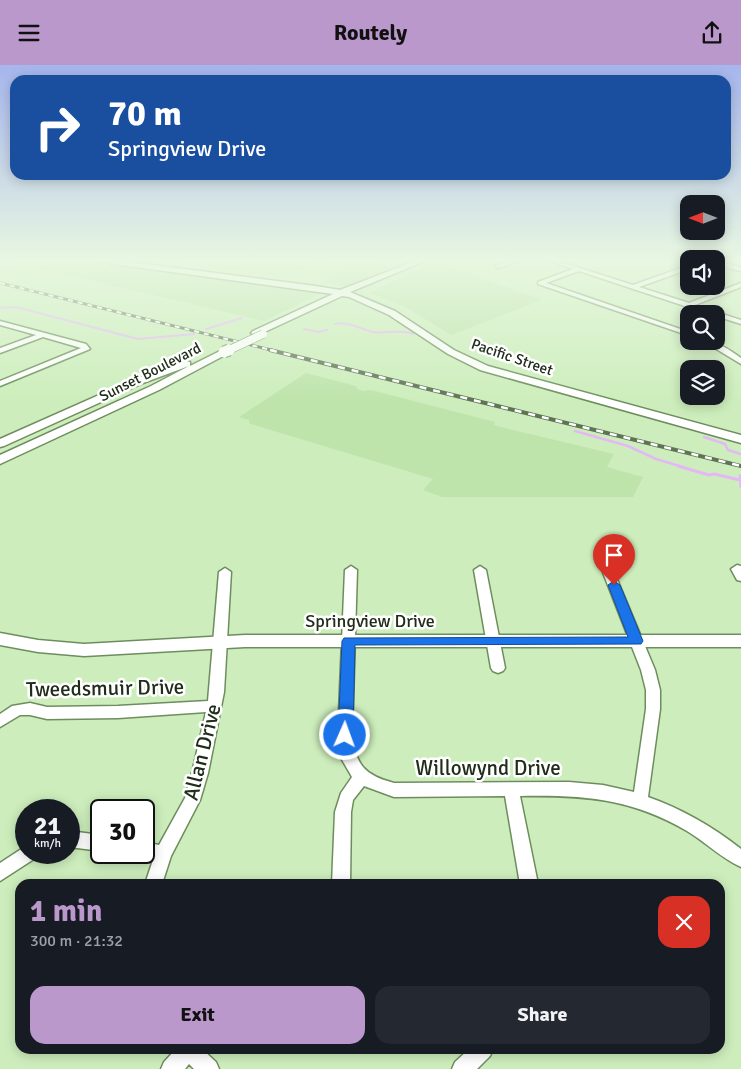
<!DOCTYPE html>
<html lang="en">
<head>
<meta charset="utf-8">
<style>
	body { margin:0; font-family:Signika,sans-serif; background:#242831; color:#f1f3f6; height:100vh; display:flex; flex-direction:column; font-size:19px; white-space:nowrap }
	* { box-sizing:border-box; margin:0 }
	p { font-size:16px; color:#9ea1a6 }
	.icon { flex:none; width:28px; height:28px; fill:none; stroke:currentColor; stroke-width:2; stroke-linecap:round; stroke-linejoin:round }
	.map { position:relative; flex:1; overflow:hidden }
	.sheet { position:absolute; left:15px; top:814px; width:710px; height:175px; display:flex; flex-direction:column; background:#171b24; border-radius:15px; box-shadow:0 2px 12px #0003 }
	.sheet>* { flex:none }
	.top-card { position:absolute; left:10px; top:10px; width:721px; height:105px; border-radius:15px; box-shadow:0 2px 12px #0003; background:#1a4fa0; color:#fff; overflow:hidden }
	.needle { width:32px; rotate:270deg }
	.fabs { position:absolute; left:680px; top:130px; display:grid; gap:10px }
	.fabs a { display:grid; place-items:center; width:45px; height:45px; border-radius:10px; background:#171b24; box-shadow:0 2px 12px #0003; font-size:25px }
	.speed { position:absolute; left:15px; top:734px; display:flex; gap:10px; font-size:25px; font-weight:700; text-align:center }
	.speed>* { display:grid; place-content:center; width:65px; height:65px; border-radius:50%; background:#171b24; box-shadow:0 2px 12px #0003; line-height:1 }
	.speed small { font-size:12px; font-weight:400 }
	.speed .limit { border:2px solid #111; border-radius:8px; background:#fff; color:#111 }
	.pin { position:absolute; display:grid; place-items:center; width:42px; height:42px; color:#fff; margin:-51px -21px; border-radius:50% 50% 50% 0; rotate:-45deg; box-shadow:0 0 5px #0007 }
	.pin .icon { rotate:45deg }
	.me { position:absolute; width:55px; margin:-28px; rotate:2deg; stroke-linejoin:round; filter:drop-shadow(0 0 4px #0008) }
	.turn { display:flex; align-items:center; gap:18px; height:105px; padding:0 15px; font-size:22px }
	.turn .icon { width:65px; height:65px; stroke-width:2.5 }
	.turn b { display:block; font-size:35px; line-height:42px }
	.round { display:grid; place-items:center; flex:none; width:52px; height:52px; border-radius:15px; background:#242831 }
	.summary { display:flex; align-items:center; justify-content:space-between; height:85px; padding:0 15px }
	h1 { font-size:30px; font-weight:800; line-height:38px; color:#bb98cc }
	.action { display:flex; gap:10px; margin-top:auto; padding:10px 15px }
	.action a { flex:1; height:58px; border-radius:15px; background:#bb98cc; color:#111; font-size:20px; font-weight:800; line-height:58px; text-align:center }
	.action a+a { background:#242831; color:#f1f3f6 }
	header { display:flex; justify-content:space-between; align-items:center; height:65px; padding:0 15px; background:#bb98cc; color:#111; font-size:22px; font-weight:800 }
	.map>svg:first-child { display:block }
	.built { fill:#bee4ab }
	.lines { fill:none; stroke-linecap:round; stroke-linejoin:round }
	.stream-far2 { stroke:#e4b8f7; stroke-width:2 }
	.stream-far1 { stroke:#e4b8f7; stroke-width:2.5 }
	.stream { stroke:#e4b8f7; stroke-width:3 }
	.street-casing { stroke:#6e8d5e; stroke-width:3 }
	.secondary-casing { stroke:#6e8d5e; stroke-width:3 }
	.street { fill:#fff; fill-rule:evenodd }
	.secondary { fill:#fff; fill-rule:evenodd }
	.rail-far1-casing { stroke:#5f7355; stroke-width:3 }
	.rail-casing { stroke:#5f7355; stroke-width:4 }
	.rail-far1 { stroke:#fff; stroke-width:2; stroke-dasharray:5; stroke-linecap:butt }
	.rail { stroke:#fff; stroke-width:2.5; stroke-dasharray:7; stroke-linecap:butt }
	.secondary-bridge-far1-casing { stroke:#6e8d5e; stroke-width:9; stroke-linecap:butt }
	.secondary-bridge-casing { stroke:#6e8d5e; stroke-width:13; stroke-linecap:butt }
	.secondary-bridge-far1 { stroke:#fff; stroke-width:8 }
	.secondary-bridge { stroke:#fff; stroke-width:11 }
	.route { fill:#1a73e8; stroke:#114b97 }
	.labels { text-anchor:middle; dominant-baseline:central; stroke-width:5; stroke-linejoin:round; paint-order:stroke }
	.far-street-label { font-size:15px; fill:#202d1a; stroke:#fff }
	.street-label { font-size:18px; fill:#202d1a; stroke:#fff }
	.near-street-label { font-size:21px; fill:#202d1a; stroke:#fff }
</style>
</head>
<body>
<header><svg class="icon" aria-label="menu" viewBox="0 0 24 24"><path d="M4 6h16M4 12h16M4 18h16"/></svg>Routely<svg class="icon" aria-label="share" viewBox="0 0 24 24"><path d="M12 15V3M7 8l5-5 5 5M5 13v7h14v-7"/></svg></header>
<div class="map">
<svg width="741" height="1004" viewBox="0 0 741 1004">
	<rect width="100%" height="100%" fill="#cdeebc"/>
	<path class="built" d="M13 196H92L109 198 74 211 9 197Z
		M163 196H370L392 202 350 220 344 221 323 217 349 203 315 196 290 213Z
		M432 197 541 234 542 235 451 270 407 243 370 228Z
		M113 199 315 227 319 229 264 256 77 212Z
		M306 308 356 321 357 324 363 326 371 325 495 357 494 360 509 364 614 389 607 402 643 412 633 432H442L423 425 433 414 251 359 249 358V355L239 352Z"/>
	<g class="lines">
		<path class="stream-far2" d="M0 243 16 242 138 274 194 269
			M335 259C347 256 361 264 373 267 386 269 401 264 413 269
			M206 264 242 253
			M304 264 318 267 327 265"/>
		<path class="stream-far1" d="M575 366 628 381 656 394 683 402
			M704 372 725 379 728 385 741 389"/>
		<path class="stream" d="M678 401 709 410 714 409 740 415
			M740 411 741 422"/>
		<g class="street-casing">
			<path id="street" d="M511 196H520L498 203 495 201Z
				M550 196H558L633 220 689 200V204L639 222 689 238 741 218V222L695 240 741 255V259L716 251V249H709L579 206 546 218 689 267V271L687 270 538 219V217L573 204Z
				M716 196 741 202V206L716 200Z
				M0 256 86 279 90 284 0 321V316L81 283 43 272 0 288V283L36 270 0 260Z
				M703 276C717 276 730 285 741 293V299Z
				M737 500 741 501V516L737 515 731 504Z
				M351 501 357 505 352 670C356 700 364 710 394 718L569 717 603 720 634 727 646 644V625L641 605 602 505 608 501 612 502 655 605 660 625V644L648 732C682 744 713 762 741 784V802C724 795 704 776 687 766 630 733 584 730 520 731L538 819H520L505 731 394 732 364 721 353 735 351 747 350 819H332L335 747 341 728 352 712 341 693 338 670 345 505Z
				M480 501 486 505 505 603 503 606 498 608 493 606 491 603 474 505Z
				M225 503 231 507 224 627 208 708 200 735 171 791 162 819H145L153 795 138 791 137 788H144V777L159 780 185 733 192 708 206 647 118 653 47 654 30 650H20L0 662V649L12 641 30 638 47 642 118 641 208 636 219 507Z
				M69 766 101 770V786L69 782Z
				M26 781V788H36L34 794 0 816V798Z
				M176 984H202L216 997 219 1004H194L189 999 185 1004H161L164 997Z
				M469 984H493L490 991 477 1004H452L455 997Z"/>
		</g>
		<g class="secondary-casing">
			<path id="secondary" d="M102 196H122L316 221 340 225 415 196H425L350 227 395 246 454 285 488 301 741 370V378L480 305 448 289 389 250 349 232 342 231 256 271 251 268 253 266 333 229 106 198Z
				M224 284 229 287 227 289 159 325 0 399V390L151 321 189 301 143 318 4 381 0 382V374L135 314 186 296 190 297V301Z
				M0 568 38 575 84 579 245 570H741V582H245L84 591 38 587 0 580Z"/>
		</g>
		<use href="#street" class="street"/>
		<use href="#secondary" class="secondary"/>
		<g class="rail-far1-casing">
			<path id="rail-far1" d="M0 218 275 286"/>
		</g>
		<g class="rail-casing">
			<path id="rail" d="M270 285 741 401"/>
		</g>
		<use href="#rail-far1" class="rail-far1"/>
		<use href="#rail" class="rail"/>
		<g class="secondary-bridge-far1-casing">
			<path id="secondary-bridge-far1" d="M227 286 263 269"/>
		</g>
		<g class="secondary-bridge-casing">
			<path id="secondary-bridge" d="M224 287 229 285"/>
		</g>
		<use href="#secondary-bridge-far1" class="secondary-bridge-far1"/>
		<use href="#secondary-bridge" class="secondary-bridge"/>
	</g>
	<linearGradient id="sky" x2="0" y2="1"><stop stop-color="#a6b6ee"/><stop offset="0.58" stop-color="#e8f7e1"/><stop offset="1" stop-color="#e8f7e1" stop-opacity="0"/></linearGradient>
	<rect width="741" height="336" fill="url(#sky)"/>
	<path class="route" d="M614 516 620 520 643 576 641 579 355 580 353 670 351 675 345 676 340 675 338 670 342 576 344 573 628 572 608 520Z"/>
	<g class="labels">
		<g class="far-street-label">
			<text transform="translate(512 292) rotate(19)">Pacific Street</text>
			<text transform="translate(150 307) rotate(-27)">Sunset Boulevard</text>
		</g>
		<g class="street-label">
			<text x="370" y="556">Springview Drive</text>
		</g>
		<g class="near-street-label">
			<text transform="translate(105 623) rotate(-1)">Tweedsmuir Drive</text>
			<text transform="translate(202 687) rotate(-76)">Allan Drive</text>
			<text x="488" y="703">Willowynd Drive</text>
		</g>
	</g>
</svg>
<div class="fabs">
<a><svg class="needle" viewBox="-14 -14 28 28"><path d="M0-13l5 13h-10z" fill="#e53935"/><path d="M0 13l5-13h-10z" fill="#9ea1a6"/></svg></a>
<a><svg class="icon" aria-label="sound" viewBox="0 0 24 24"><path d="M4 9h4l5-4v14l-5-4H4zM17 9q2 3 0 6"/></svg></a>
<a><svg class="icon" aria-label="search" viewBox="0 0 24 24"><circle cx="10" cy="10" r="6"/><path d="M15 15l6 6"/></svg></a>
<a><svg class="icon" aria-label="layers" viewBox="0 0 24 24"><path d="M12 4l9 5-9 5-9-5zM3 14l9 5 9-5"/></svg></a>
</div>
<div class="speed"><div>21<small>km/h</small></div><div class="limit">30</div></div>
<div class="pin" style="left:614px;top:520px;background:#d93025"><svg class="icon" aria-label="arrive" viewBox="0 0 24 24"><path d="M6 21V4h12l-3 4 3 4H6"/></svg></div>
<svg class="me" style="left:345px;top:670px" viewBox="-20 -20 40 40"><circle r="17" fill="#1a73e8" stroke="#fff" stroke-width="3"/><path d="M0-11L8 9 0 5-8 9z" fill="#fff"/></svg>
<div class="top-card">
<div class="turn"><svg class="icon" aria-label="right" viewBox="0 0 24 24"><path d="M7 20v-9h11M14 6l5 5-5 5"/></svg><div><b>70 m</b>Springview Drive</div></div>
</div>
<section class="sheet">
<div class="summary"><div><h1>1 min</h1><p>300 m · 21:32</p></div><a class="round" style="background:#d93025;color:#fff"><svg class="icon" aria-label="close" viewBox="0 0 24 24"><path d="M6 6l12 12M18 6L6 18"/></svg></a></div>
<div class="action"><a>Exit</a><a>Share</a></div>
</section>
</div>
</body>
</html>
